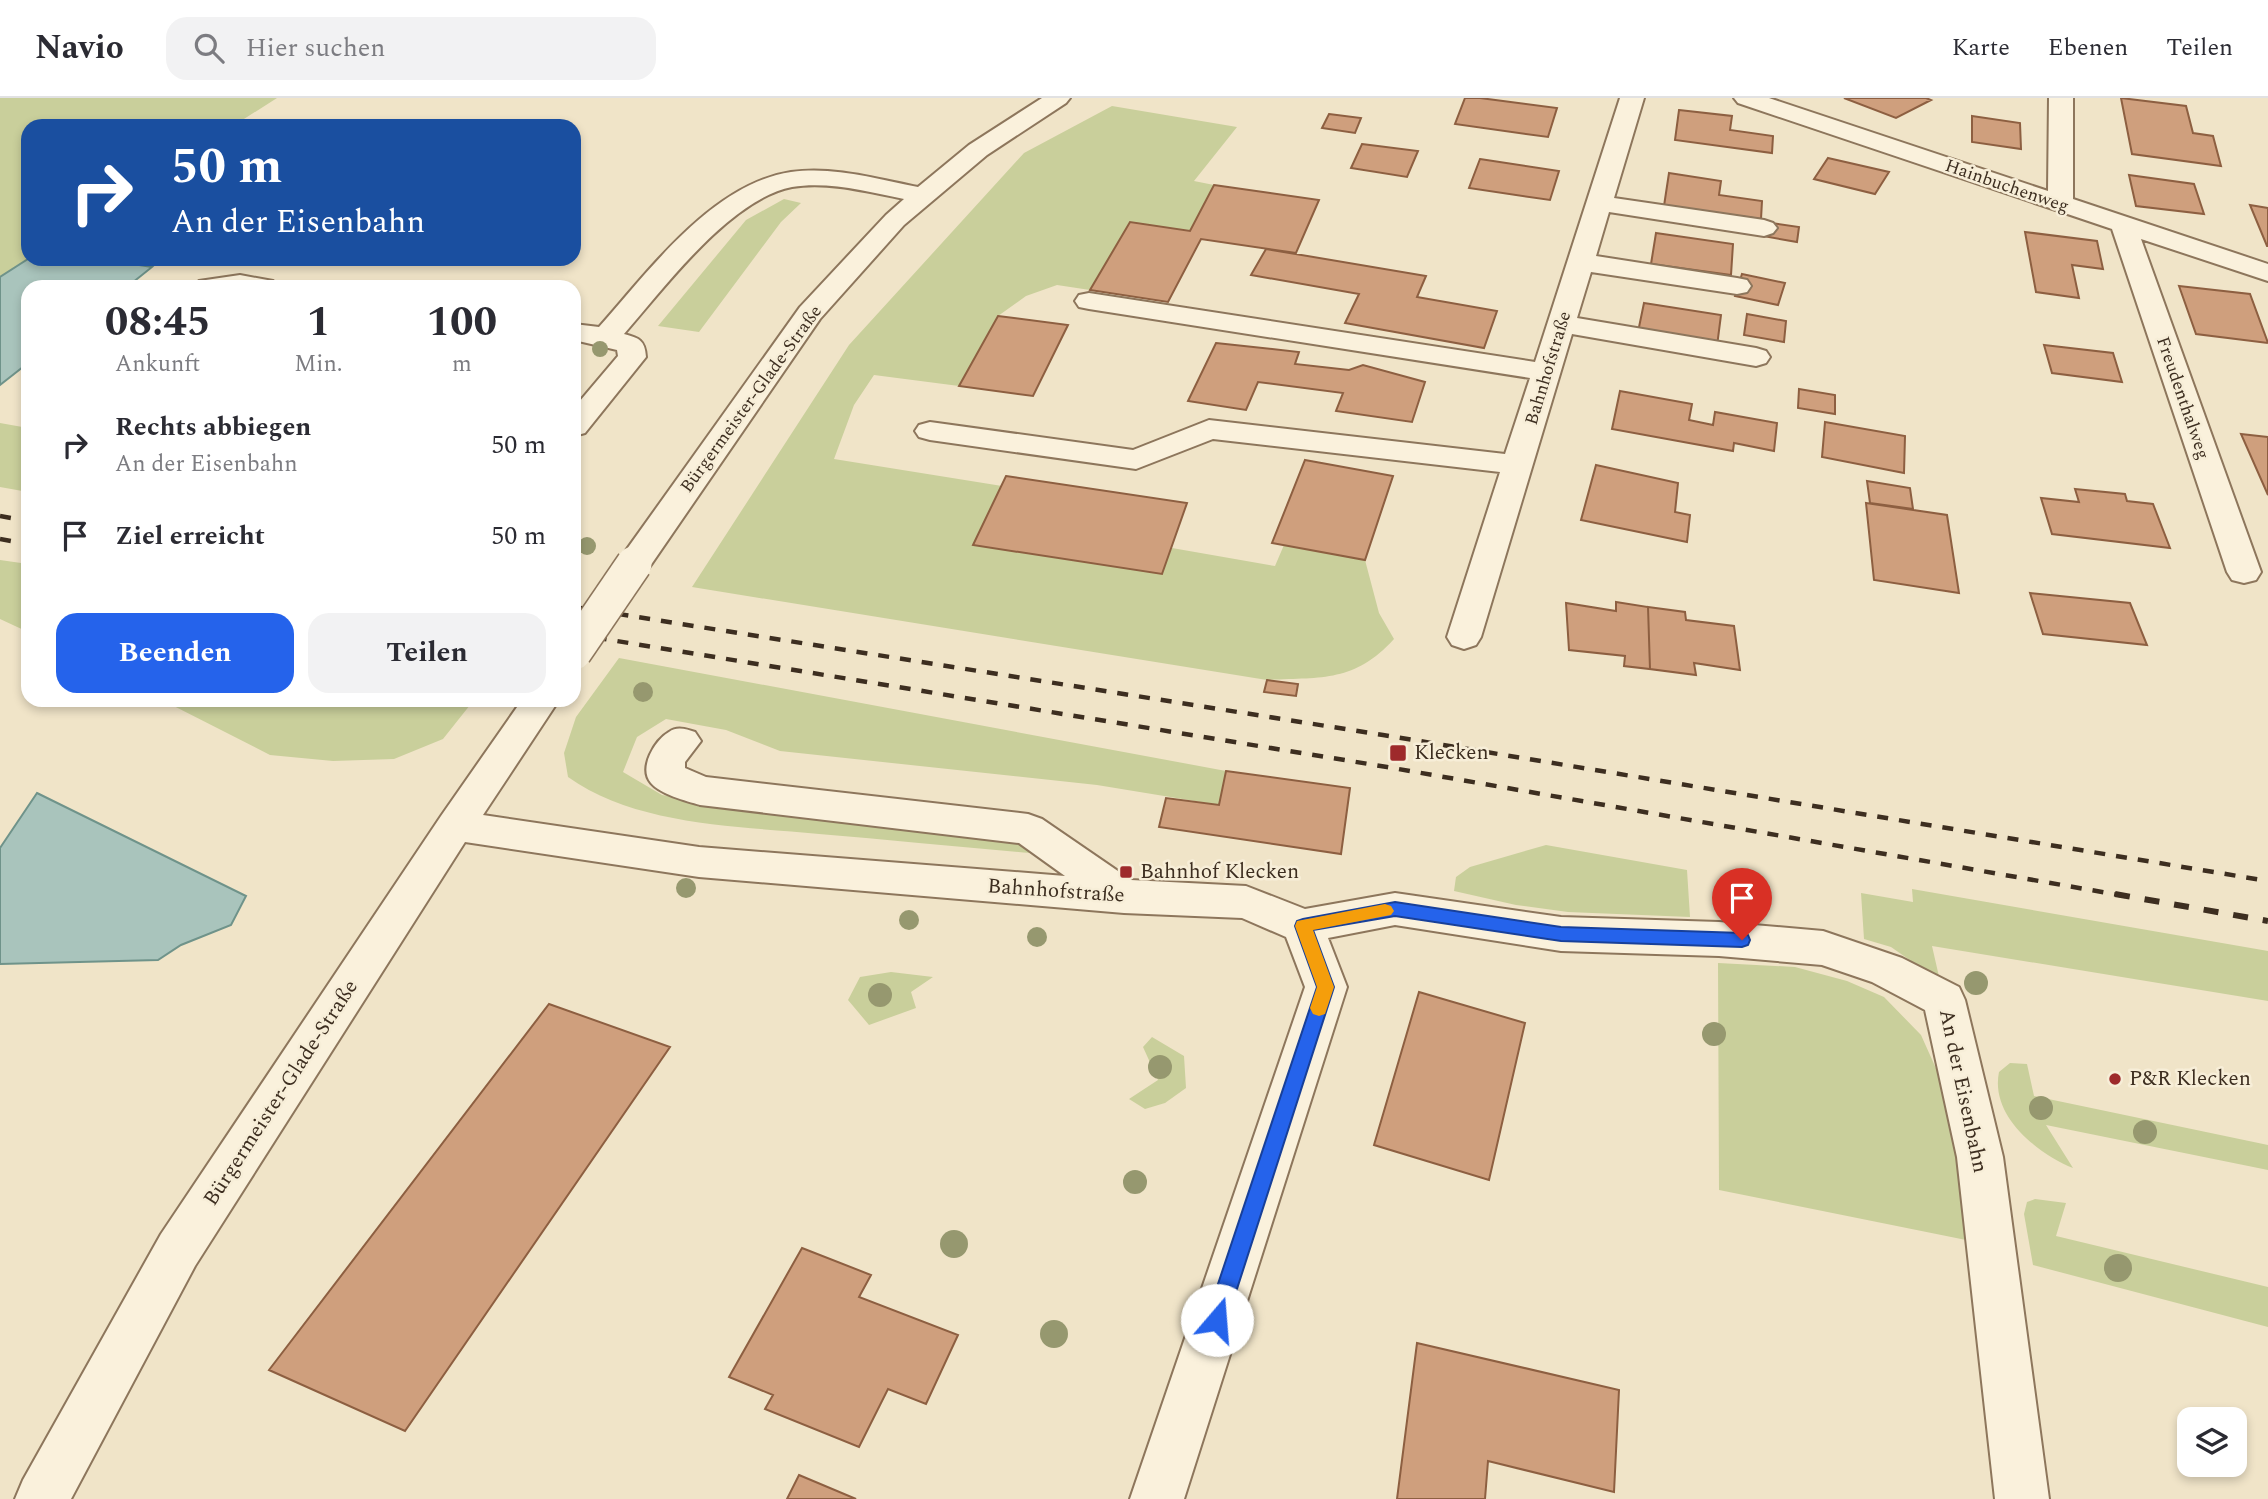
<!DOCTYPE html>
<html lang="de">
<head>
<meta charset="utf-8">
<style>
	body { margin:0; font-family:Spectral,serif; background:#f2f2f3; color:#2b2b33; height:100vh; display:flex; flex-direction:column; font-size:26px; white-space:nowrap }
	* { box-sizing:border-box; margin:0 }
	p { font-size:23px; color:#7c7c81 }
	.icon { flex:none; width:38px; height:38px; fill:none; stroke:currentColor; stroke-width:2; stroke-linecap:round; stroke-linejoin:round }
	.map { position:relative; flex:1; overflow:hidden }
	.drawer { position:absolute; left:21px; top:182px; width:560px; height:427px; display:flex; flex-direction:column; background:#fff; border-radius:21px; box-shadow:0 4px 10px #0003 }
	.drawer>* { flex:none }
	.top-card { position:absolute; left:21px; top:21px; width:560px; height:147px; border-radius:21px; box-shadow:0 4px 10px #0003; background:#1a4fa0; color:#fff; overflow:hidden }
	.buttons { position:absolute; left:2177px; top:1309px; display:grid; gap:14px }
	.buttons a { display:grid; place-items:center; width:70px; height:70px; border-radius:14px; background:#fff; box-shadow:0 4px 10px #0003; font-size:35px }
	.pin { position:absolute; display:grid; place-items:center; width:60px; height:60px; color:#fff; margin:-72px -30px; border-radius:50% 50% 50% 0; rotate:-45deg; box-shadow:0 0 7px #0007 }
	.pin .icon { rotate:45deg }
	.me { position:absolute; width:77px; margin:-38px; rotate:18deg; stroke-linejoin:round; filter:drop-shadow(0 0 5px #0008) }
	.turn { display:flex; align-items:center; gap:24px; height:147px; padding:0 35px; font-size:32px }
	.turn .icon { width:91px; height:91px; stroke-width:2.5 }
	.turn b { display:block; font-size:49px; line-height:60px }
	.eta { display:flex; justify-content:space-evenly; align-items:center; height:119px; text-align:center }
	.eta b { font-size:42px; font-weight:700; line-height:49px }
	.button { display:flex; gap:14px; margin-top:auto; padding:14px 35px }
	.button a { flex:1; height:80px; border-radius:21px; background:#2563eb; color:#fff; font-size:28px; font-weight:700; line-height:80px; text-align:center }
	.button a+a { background:#f2f2f3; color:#2b2b33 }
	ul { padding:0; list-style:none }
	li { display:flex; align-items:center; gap:21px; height:91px; padding:0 35px }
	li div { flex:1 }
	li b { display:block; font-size:26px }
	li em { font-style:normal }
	header { display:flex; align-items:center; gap:42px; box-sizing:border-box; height:98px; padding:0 35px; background:#fff; border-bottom:2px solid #e1e1e2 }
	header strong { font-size:33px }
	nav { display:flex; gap:38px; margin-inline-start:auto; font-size:24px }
	.search { width:490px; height:63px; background:#f2f2f3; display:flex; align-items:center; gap:18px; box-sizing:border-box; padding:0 24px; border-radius:21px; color:#7c7c81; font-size:26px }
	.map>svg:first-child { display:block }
	.green { fill:#c9cf9b }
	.water { fill:#a9c4bc; stroke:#6f938a; stroke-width:2 }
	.building { fill:#cf9f7d; stroke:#8d5f41; stroke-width:2 }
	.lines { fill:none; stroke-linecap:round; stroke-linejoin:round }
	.minor-casing { stroke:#8d765c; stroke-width:4 }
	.minor { fill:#faf1dc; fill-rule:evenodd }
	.rail-far1 { stroke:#3d2e20; stroke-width:4.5; stroke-dasharray:11 11; stroke-linecap:butt }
	.rail { stroke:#3d2e20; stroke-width:6; stroke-dasharray:15 15; stroke-linecap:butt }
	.minor-bridge-casing { stroke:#8d765c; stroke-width:38; stroke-linecap:butt }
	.minor-bridge { stroke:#faf1dc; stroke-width:35 }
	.tree { fill:#96986f }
	.route { fill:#2563eb; stroke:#184099; stroke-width:2 }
	.slow { fill:#f59e0b }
	.poi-dot { fill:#9e2a2b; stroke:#f7eed8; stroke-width:2.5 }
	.labels { text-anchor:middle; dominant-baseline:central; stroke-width:5; stroke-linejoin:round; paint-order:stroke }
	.far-street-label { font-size:18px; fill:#3d2e20; stroke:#f7eed8 }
	.poi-label { font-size:21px; fill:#3d2e20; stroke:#f7eed8; text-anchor:start }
	.street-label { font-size:21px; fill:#3d2e20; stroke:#f7eed8 }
</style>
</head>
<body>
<header>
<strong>Navio</strong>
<div class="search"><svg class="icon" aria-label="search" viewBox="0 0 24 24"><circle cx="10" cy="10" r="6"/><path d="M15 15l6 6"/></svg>Hier suchen</div>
<nav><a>Karte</a><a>Ebenen</a><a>Teilen</a></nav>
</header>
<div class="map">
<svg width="2268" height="1401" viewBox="0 0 2268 1401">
	<rect width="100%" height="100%" fill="#f0e4c8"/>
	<path class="green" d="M0 0H277L233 28H28V161L0 179Z
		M1112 8 1237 29 1194 83 1214 87 1190 133 1130 124 1090 192 1057 187 1026 198 998 218 959 288 874 277 854 307 834 361 1002 388 973 447 1161 476 1172 450 1275 468 1284 447 1365 462 1379 515 1394 541C1354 585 1321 579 1267 582L692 489 849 247 1024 55Z
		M784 101 801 105 781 124 699 234 658 228 746 122Z
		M0 325 28 330V394L0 389Z
		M0 462 28 466V534L0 521Z
		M619 560 1226 673 1219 707 1097 687 780 653 726 632 666 621 637 639 623 674 662 697 702 704 1020 743 1031 755C961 749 890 742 819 736 739 728 636 728 568 679L564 655 576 619Z
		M162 602H474L443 641 394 661 333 663 270 657Z
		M1546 747 1687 772 1690 819 1568 814 1516 807 1454 793 1456 779 1470 769Z
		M1912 791 2268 853V903L1932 848 1940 883 1891 849 1864 841 1861 795 1913 804Z
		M1718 865 1795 869 1847 883 1884 899 1921 937 1947 995 1971 1143 1719 1092Z
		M891 874 933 879 911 894 916 910 869 927 848 902 860 879Z
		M1152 939 1184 958 1186 990 1165 1005 1145 1011 1129 1001 1158 982 1143 949Z
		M2010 965 2027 966 2034 998 2268 1047V1072L2046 1027 2073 1070C2037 1055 1990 1018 1999 974Z
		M2035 1101 2066 1105 2056 1138 2268 1189V1229L2033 1167 2024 1116 2027 1104Z"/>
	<path class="water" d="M28 161H101L152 169 127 189H28V265L0 287V179Z
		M37 695 246 798 231 827 181 847 158 862 0 866V750Z"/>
	<path class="building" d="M1465 0H1480L1557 10 1548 39 1455 26Z
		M1844 0H1926L1931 2 1896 20Z
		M2121 0 2186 8 2193 35 2213 38 2221 68 2132 56Z
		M1679 12 1732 18 1730 32 1773 38 1772 55 1675 42Z
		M1329 16 1361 20 1355 35 1322 30Z
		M1972 18 2020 25 2021 51 1972 44Z
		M1362 46 1418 53 1407 79 1351 70Z
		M1828 60 1889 74 1875 96 1814 81Z
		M1480 61 1559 73 1550 102 1469 90Z
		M1669 75 1721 83 1719 97 1762 103 1761 121 1664 108Z
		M2129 77 2194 86 2204 116 2136 108Z
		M1214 87 1319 102 1296 155 1201 141 1168 204 1090 192 1130 124 1190 133Z
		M2250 107 2268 110V148H2267Z
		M1765 124 1799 129 1797 144 1763 138Z
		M2025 134 2097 143 2103 171 2072 167 2079 200 2036 194Z
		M1656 135 1733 146 1731 177 1651 166Z
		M1266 151 1426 178 1417 199 1497 213 1484 250 1345 225 1359 196 1251 177Z
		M1742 176 1785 185 1778 207 1735 198Z
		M2179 188 2250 196 2268 245 2196 236Z
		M1644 205 1721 217 1717 248 1638 234Z
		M1747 216 1786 223 1784 244 1744 237Z
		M998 218 1068 227 1033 298 959 288Z
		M1216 245 1299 254 1295 266 1349 272 1363 267 1425 284 1412 324 1336 313 1343 295 1258 284 1246 312 1188 303Z
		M2044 247 2113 255 2122 284 2052 275Z
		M1799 291 1835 297V316L1798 310Z
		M1620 293 1692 306 1689 322 1713 327 1715 314 1777 325 1774 353 1734 345 1733 353 1612 331Z
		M1825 324 1905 338 1904 375 1822 359Z
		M2241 336 2268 339V397Z
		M1305 362 1393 378 1365 462 1272 445Z
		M1596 367 1678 385 1675 414 1690 417 1687 444 1581 422Z
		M1006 378 1187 405 1162 476 973 447Z
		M1867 383 1910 390 1913 411 1870 405Z
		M2075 391 2125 396 2127 403 2153 406 2170 450 2052 436 2041 400 2079 404Z
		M1866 405 1947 417 1959 495 1874 482Z
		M2030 495 2130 505 2147 547 2043 536Z
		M1616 504 1648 509 1650 571 1624 568 1625 558 1569 552 1566 505 1616 513Z
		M1648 509 1685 514 1686 522 1734 528 1740 572 1694 565 1696 577 1650 571Z
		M1267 582 1298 586 1296 598 1264 594Z
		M1226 673 1350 690 1341 756 1159 729 1166 700 1219 707Z
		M1419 894 1525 925 1489 1082 1374 1047Z
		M549 906 670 949 405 1333 269 1272Z
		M802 1150 871 1177 859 1199 958 1237 926 1306 888 1291 859 1349 765 1311 773 1297 729 1279Z
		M1417 1245 1619 1292 1614 1394 1488 1363 1485 1401H1397Z
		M799 1377 856 1401H787Z"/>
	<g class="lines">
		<g class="minor-casing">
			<path id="minor" d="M1042 0H1070L1066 5 987 57 904 127 820 221 646 474 634 477 622 474 617 466 622 458 800 209 886 117 904 101C869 94 829 83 792 89 730 101 664 190 624 236 639 240 645 242 646 259L585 335 574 338V310L618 258 617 252 574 242V226L599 229C649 173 712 86 791 74 834 68 877 81 918 89L969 47Z
				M1620 0H1644L1614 100 1764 122 1773 125 1777 130 1773 135 1764 138 1609 114 1596 158 1737 180 1747 182 1751 188 1747 194 1737 196 1591 174 1577 220 1756 250 1766 253 1770 259 1766 265 1756 268 1572 236 1481 539 1476 547 1464 551 1452 547 1447 539 1500 374 1213 341 1136 371 930 342 919 339 915 333 919 327 930 324 1133 352 1209 322 1505 356 1530 280 1089 211 1079 209 1075 203 1079 197 1089 195 1535 264Z
				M1734 0H1769L2048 93 2049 0H2073V101L2268 166V183L2141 141 2261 474 2256 482 2244 485 2232 482 2227 474 2112 131 1738 5Z
				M240 177 273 183 277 189H195L199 183Z
				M522 602H559L483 717 699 749 1065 778 1019 745 700 707C686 703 660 696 651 685 638 670 655 642 669 634 677 628 686 631 695 634L701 643 685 664V670L706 679 1028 716 1042 721 1131 782 1246 788 1305 811 1395 795 1561 819 1719 824 1823 833 1902 860 1959 889 1965 902 2003 1059 2049 1401H1995L1957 1059 1925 912 1872 884 1822 867 1719 858 1561 853 1395 827 1328 840 1347 889 1184 1401H1130L1305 889 1286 839 1242 820 1124 815 699 779 465 744 195 1168 71 1401H15L23 1382 161 1136 441 718Z"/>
		</g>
		<use href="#minor" class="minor"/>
		<path class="rail-far1" d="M0 418 28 423
			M0 441 28 446
			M574 509 1383 637 2268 783
			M574 536 1387 669 2125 798"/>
		<path class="rail" d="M2115 796 2268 823"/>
		<g class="minor-bridge-casing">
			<path id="minor-bridge" d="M574 554 634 466"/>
		</g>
		<use href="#minor-bridge" class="minor-bridge"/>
	</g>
	<g class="tree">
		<circle cx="600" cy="251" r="8"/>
		<circle cx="587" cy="448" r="9"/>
		<circle cx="643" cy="594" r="10"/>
		<circle cx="686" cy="790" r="10"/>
		<circle cx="909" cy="822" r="10"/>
		<circle cx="1037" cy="839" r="10"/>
		<circle cx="1976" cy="885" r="12"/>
		<circle cx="880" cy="897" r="12"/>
		<circle cx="1714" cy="936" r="12"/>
		<circle cx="1160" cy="969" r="12"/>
		<circle cx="2041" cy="1010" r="12"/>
		<circle cx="2145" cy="1034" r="12"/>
		<circle cx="1135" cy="1084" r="12"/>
		<circle cx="954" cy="1146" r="14"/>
		<circle cx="2118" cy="1170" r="14"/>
		<circle cx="1054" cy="1236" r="14"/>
	</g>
	<path class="route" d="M1395 804 1561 829 1742 835 1748 837 1750 842 1748 847 1742 849 1561 843 1395 818 1313 832 1334 889 1227 1222 1224 1229 1217 1231 1209 1229 1206 1222 1317 889 1295 828 1297 823 1303 821Z"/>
	<path class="slow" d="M1385 806 1391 808 1394 813 1391 817 1313 832 1334 889 1325 916 1319 918 1313 916 1310 910 1317 889 1295 828 1297 823Z"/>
	<g class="poi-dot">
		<rect x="1389" y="646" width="18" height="18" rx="3.5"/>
		<rect x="1119" y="767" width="14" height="14" rx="3.5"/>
		<circle cx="2115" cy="981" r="7"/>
	</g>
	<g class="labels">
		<g class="far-street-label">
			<text transform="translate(2007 88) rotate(19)">Hainbuchenweg</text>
			<text transform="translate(1548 270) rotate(-73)">Bahnhofstraße</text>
			<text transform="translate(2183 300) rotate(71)">Freudenthalweg</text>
			<text transform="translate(751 301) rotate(-54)">Bürgermeister-Glade-Straße</text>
		</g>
		<g class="poi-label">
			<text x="1414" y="655">Klecken</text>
			<text x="1140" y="774">Bahnhof Klecken</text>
			<text x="2129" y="981">P&amp;R Klecken</text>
		</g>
		<g class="street-label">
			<text transform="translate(1056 793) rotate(4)">Bahnhofstraße</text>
			<text transform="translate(1963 993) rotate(78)">An der Eisenbahn</text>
			<text transform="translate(281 995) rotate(-57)">Bürgermeister-Glade-Straße</text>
		</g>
	</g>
</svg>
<div class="buttons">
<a><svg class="icon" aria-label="layers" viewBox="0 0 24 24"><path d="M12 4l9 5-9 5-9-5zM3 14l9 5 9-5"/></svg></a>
</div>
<div class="pin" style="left:1742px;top:842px;background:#d93025"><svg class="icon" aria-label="arrive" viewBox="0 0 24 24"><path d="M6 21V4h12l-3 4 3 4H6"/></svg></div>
<svg class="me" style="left:1217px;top:1222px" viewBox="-20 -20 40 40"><circle r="19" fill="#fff"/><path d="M0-13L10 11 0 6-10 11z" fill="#2563eb"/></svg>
<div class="top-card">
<div class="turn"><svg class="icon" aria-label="right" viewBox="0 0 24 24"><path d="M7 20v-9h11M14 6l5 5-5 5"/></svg><div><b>50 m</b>An der Eisenbahn</div></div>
</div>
<section class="drawer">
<div class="eta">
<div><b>08:45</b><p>Ankunft</p></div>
<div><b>1</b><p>Min.</p></div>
<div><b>100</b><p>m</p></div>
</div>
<ul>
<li><svg class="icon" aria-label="right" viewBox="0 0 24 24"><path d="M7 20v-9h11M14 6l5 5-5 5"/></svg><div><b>Rechts abbiegen</b><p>An der Eisenbahn</p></div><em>50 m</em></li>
<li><svg class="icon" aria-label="arrive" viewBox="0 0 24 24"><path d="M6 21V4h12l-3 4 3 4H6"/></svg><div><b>Ziel erreicht</b></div><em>50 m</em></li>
</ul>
<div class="button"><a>Beenden</a><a>Teilen</a></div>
</section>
</div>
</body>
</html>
